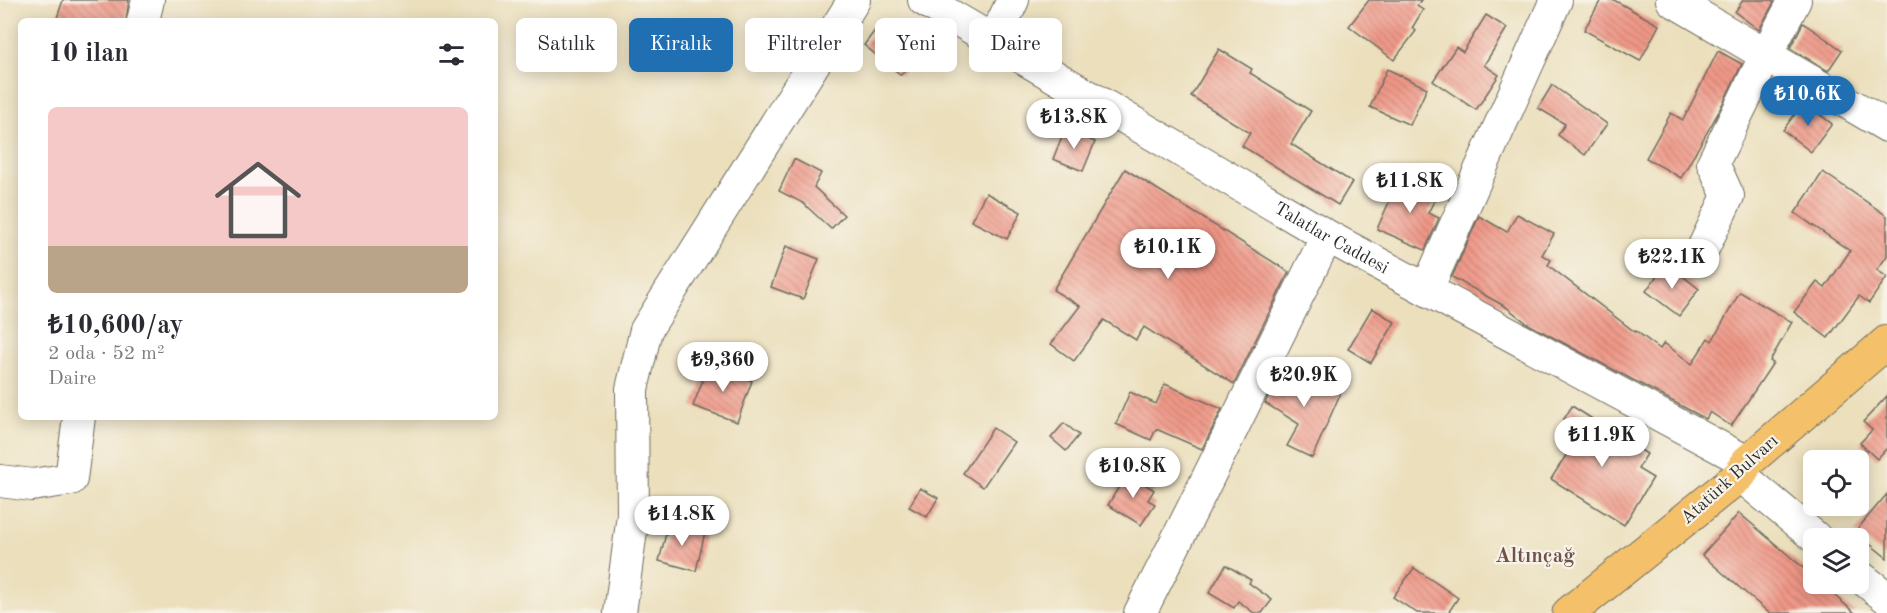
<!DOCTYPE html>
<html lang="tr">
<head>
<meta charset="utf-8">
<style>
  body { margin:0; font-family:"Old Standard TT",serif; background:#f7f7f7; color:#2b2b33; height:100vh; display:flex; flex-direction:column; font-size:22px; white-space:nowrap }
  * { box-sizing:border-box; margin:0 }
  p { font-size:20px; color:#7c7c81 }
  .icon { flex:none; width:33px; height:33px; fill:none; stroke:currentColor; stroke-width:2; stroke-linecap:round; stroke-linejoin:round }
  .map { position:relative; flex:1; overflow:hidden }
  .details { position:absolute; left:18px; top:18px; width:480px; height:402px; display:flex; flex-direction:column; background:#fff; border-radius:9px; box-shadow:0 3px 15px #0003 }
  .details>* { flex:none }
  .guide { position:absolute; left:516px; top:18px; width:570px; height:54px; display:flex; gap:12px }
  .buttons { position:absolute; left:1803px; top:450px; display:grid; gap:12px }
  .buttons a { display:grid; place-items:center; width:66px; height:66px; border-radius:9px; background:#fff; box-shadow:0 3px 15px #0003; font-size:30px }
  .price { position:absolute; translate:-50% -51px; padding:0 14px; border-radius:21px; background:#fff; color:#222; font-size:20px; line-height:39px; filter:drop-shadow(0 2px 3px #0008) }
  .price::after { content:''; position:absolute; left:50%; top:36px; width:18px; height:14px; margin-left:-9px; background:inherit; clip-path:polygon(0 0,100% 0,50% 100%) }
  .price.selected { background:#1f6fb2; color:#fff }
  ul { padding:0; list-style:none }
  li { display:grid; align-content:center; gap:12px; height:318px; padding:0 30px }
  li+li { border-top:2px solid #e1e1e2 }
  li span { display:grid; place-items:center; height:186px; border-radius:9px; color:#555 }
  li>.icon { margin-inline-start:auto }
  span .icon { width:108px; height:108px; fill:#fffc; stroke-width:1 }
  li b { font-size:26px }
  h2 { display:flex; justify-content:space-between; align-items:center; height:72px; padding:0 30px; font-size:26px }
  .tag { padding:0 21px; border-radius:9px; background:#fff; box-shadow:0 3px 15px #0003; font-size:21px; line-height:54px }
  .tag.selected { background:#1f6fb2; color:#fff }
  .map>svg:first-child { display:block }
  .building { fill:url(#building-back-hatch) }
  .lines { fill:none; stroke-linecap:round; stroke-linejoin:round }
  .minor-casing { stroke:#6e6a5e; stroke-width:34 }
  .major-casing { stroke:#6e6a5e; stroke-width:35 }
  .minor { stroke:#fff; stroke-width:32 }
  .major { stroke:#f4c16a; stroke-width:33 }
  .labels { text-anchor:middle; stroke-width:4.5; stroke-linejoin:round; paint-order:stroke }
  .street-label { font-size:18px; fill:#2b2b2b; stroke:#f7f3e8 }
  .quarter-label { font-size:21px; font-weight:bold; fill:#70514b; stroke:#f7f3e8 }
</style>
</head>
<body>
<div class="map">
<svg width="1887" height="613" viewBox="0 0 1887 613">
  <defs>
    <pattern id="building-back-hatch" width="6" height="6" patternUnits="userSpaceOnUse" patternTransform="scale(1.5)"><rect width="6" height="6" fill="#f09887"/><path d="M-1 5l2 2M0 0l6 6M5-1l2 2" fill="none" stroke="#c37c6f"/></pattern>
  </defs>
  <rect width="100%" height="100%" fill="#f7f3e8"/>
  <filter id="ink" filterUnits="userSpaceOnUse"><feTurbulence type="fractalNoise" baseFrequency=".0167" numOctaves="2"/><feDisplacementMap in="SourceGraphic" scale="12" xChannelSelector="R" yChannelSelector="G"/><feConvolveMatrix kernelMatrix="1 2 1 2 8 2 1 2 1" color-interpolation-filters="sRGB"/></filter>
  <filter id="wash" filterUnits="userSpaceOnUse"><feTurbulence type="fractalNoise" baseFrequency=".008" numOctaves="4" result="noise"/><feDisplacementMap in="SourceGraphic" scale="24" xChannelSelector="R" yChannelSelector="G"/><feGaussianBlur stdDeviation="1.35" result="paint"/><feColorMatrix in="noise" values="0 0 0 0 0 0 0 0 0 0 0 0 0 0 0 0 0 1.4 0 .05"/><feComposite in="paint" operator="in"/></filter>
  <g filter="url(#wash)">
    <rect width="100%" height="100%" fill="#ebdfbc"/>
    <g id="blocks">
      <g class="building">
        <path d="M63 0H129L126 21H56Z"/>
        <path d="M1369 0H1421L1417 6 1423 10 1412 28 1416 31 1394 60 1349 26Z"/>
        <path d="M1601 0H1614L1659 25 1640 61 1584 30Z"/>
        <path d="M1743 0H1771L1774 2 1759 30 1735 12Z"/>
        <path d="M1486 15 1507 28 1484 65 1499 75 1476 110 1433 81 1456 47 1463 52Z"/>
        <path d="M1803 23 1842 50 1828 71 1790 48Z"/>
        <path d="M879 25 917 55 901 75 864 45Z"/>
        <path d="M1219 49 1252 69 1250 73 1311 111 1291 144 1352 182 1338 205 1242 146 1250 133 1191 96Z"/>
        <path d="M1718 51 1742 64 1718 113 1681 178 1646 158 1671 113 1683 120Z"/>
        <path d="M1387 69 1427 88 1410 125 1370 107Z"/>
        <path d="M1552 85 1607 124 1585 155 1558 135 1565 124 1538 108Z"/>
        <path d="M1804 102 1832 124 1811 152 1783 130Z"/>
        <path d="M1065 129 1095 142 1083 171 1053 159Z"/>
        <path d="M794 159 821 173 814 187 844 215 831 229 803 203 779 191Z"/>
        <path d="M1125 169 1289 272 1234 384 1144 327 1136 340 1104 320 1074 361 1051 344 1080 306 1053 290Z"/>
        <path d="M1823 172 1887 216V256L1877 270 1887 277 1869 303 1859 296 1828 338 1794 312 1817 282 1825 288 1850 251 1795 213Z"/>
        <path d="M1401 175 1438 193 1428 213 1439 218 1425 250 1377 229Z"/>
        <path d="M986 193 1021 212 1007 239 971 221Z"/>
        <path d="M1517 214 1554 234 1542 255 1551 260 1548 265 1635 332 1636 331 1660 349 1664 343 1692 364 1708 338 1712 341 1740 292 1792 322 1770 361 1773 363 1731 426 1710 412 1706 419 1528 324 1506 307 1452 277 1479 216 1507 232Z"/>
        <path d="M786 246 819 259 803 299 771 287Z"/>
        <path d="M1666 263 1699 289 1679 316 1646 291Z"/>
        <path d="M1372 308 1395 322 1371 363 1348 349Z"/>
        <path d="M709 364 752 381 737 422 693 406Z"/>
        <path d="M1283 366 1341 392 1312 458 1287 446 1299 424 1265 403Z"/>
        <path d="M1165 384 1222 409 1202 449 1156 429 1151 440 1116 424 1130 392 1156 404Z"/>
        <path d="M1887 396V448L1877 459 1860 443 1872 430 1863 422Z"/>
        <path d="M1572 406 1647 454 1638 469 1653 478 1624 525 1551 479 1577 438 1559 427Z"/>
        <path d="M1064 423 1079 435 1066 451 1051 438Z"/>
        <path d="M993 428 1014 442 983 487 963 473Z"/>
        <path d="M1127 473 1154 490 1148 500 1155 504 1141 525 1108 505Z"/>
        <path d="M920 488 938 498 927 517 909 507Z"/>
        <path d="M1887 494V558L1855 532Z"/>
        <path d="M1739 513 1814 577V584H1821L1855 613H1769L1702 555Z"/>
        <path d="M669 522 705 532 696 571 659 561Z"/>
        <path d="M1226 565 1251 580 1249 583 1272 600 1262 613H1254L1238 601 1234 608 1209 593Z"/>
        <path d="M1414 568 1458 598 1448 613H1417L1393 597Z"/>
      </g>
    </g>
  </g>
  <g filter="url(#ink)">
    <use href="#blocks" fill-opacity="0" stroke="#6e6a5e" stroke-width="1.5"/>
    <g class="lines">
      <defs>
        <g id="minor">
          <path id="s1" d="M924 0 1327 236 1747 462"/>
          <path d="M1672 0 1887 126"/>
          <path d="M143 21 148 0"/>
          <path d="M994 40 1013 0"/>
          <path d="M1699 257 1728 196 1713 163 1766 55 1795 0"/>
          <path d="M1427 289 1556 0"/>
          <path d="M1740 475 1816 538"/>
          <path d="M0 481 32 485 71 479 79 417"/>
          <path d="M1858 575 1887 598"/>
          <path d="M620 613 633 515 632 389 646 330 854 0"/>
          <path d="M1140 613 1195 504 1327 236"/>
        </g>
        <path id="major" d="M1569 613 1740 475 1747 462 1887 342"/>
      </defs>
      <use href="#minor" class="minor-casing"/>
      <use href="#major" class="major-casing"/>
      <use href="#minor" class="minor"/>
      <use href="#major" class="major"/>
    </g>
  </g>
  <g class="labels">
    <g class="street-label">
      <text dy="6" stroke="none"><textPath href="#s1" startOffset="472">Talatlar Caddesi</textPath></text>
      <text transform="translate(1729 479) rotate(-42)" y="6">Atatürk Bulvarı</text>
    </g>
    <g class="quarter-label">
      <text x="1535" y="562">Altınçağ</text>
    </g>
  </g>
</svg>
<div class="buttons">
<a><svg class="icon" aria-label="locate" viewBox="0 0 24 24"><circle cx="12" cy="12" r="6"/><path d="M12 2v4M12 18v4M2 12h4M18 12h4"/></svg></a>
<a><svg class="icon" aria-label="layers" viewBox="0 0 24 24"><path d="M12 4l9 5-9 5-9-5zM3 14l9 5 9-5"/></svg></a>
</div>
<b class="price selected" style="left:1808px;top:127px">₺10.6K</b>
<b class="price" style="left:1074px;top:150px">₺13.8K</b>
<b class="price" style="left:1410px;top:214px">₺11.8K</b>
<b class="price" style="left:1168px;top:280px">₺10.1K</b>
<b class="price" style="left:1672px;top:290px">₺22.1K</b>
<b class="price" style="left:723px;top:393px">₺9,360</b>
<b class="price" style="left:1304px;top:408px">₺20.9K</b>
<b class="price" style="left:1602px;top:468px">₺11.9K</b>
<b class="price" style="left:1133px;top:499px">₺10.8K</b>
<b class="price" style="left:682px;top:547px">₺14.8K</b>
<div class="guide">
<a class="tag">Satılık</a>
<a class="tag selected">Kiralık</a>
<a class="tag">Filtreler</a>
<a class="tag">Yeni</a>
<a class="tag">Daire</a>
</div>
<section class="details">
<h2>10 ilan<svg class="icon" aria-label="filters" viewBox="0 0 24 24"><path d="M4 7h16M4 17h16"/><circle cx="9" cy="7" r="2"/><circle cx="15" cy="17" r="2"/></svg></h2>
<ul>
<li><span style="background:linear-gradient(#f6c9c9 75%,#b9a48a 0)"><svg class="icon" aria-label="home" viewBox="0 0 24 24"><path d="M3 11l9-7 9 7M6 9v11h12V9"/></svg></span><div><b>₺10,600/ay</b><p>2 oda · 52 m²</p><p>Daire</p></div></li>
</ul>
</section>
</div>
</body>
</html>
